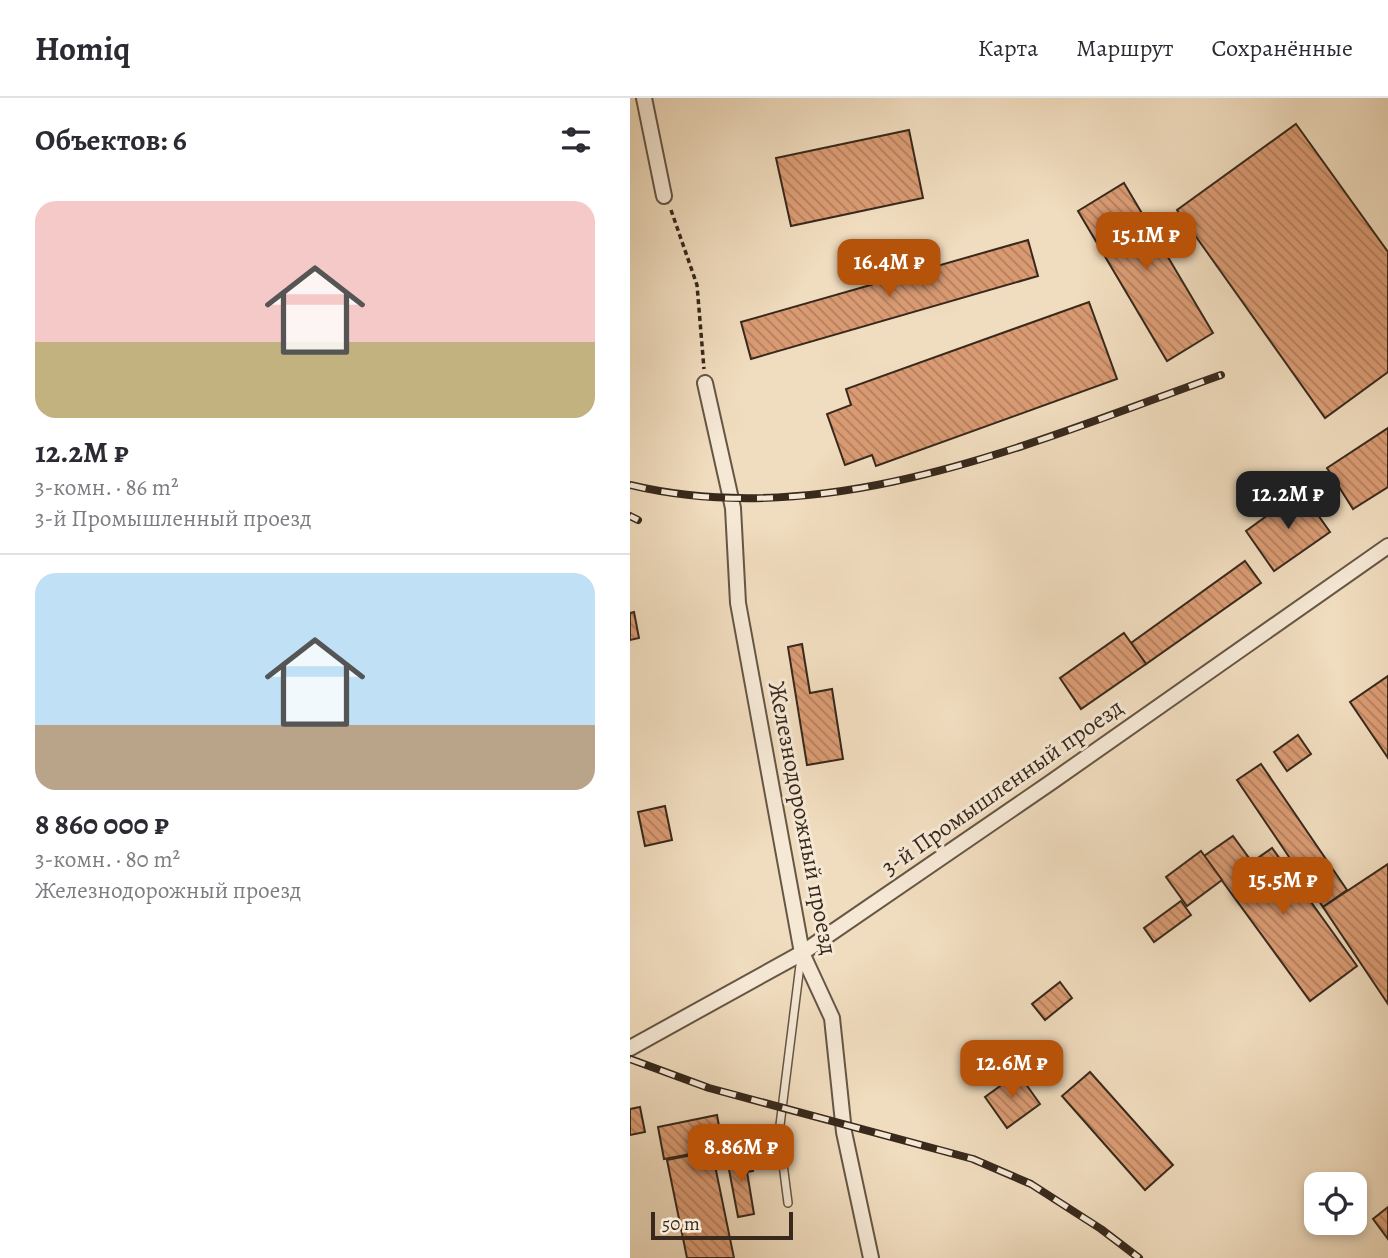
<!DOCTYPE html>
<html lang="ru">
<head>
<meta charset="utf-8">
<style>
  body { margin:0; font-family:Alegreya,serif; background:#f7f7f7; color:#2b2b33; height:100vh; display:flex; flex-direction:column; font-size:26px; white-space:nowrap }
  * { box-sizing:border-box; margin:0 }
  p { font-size:23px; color:#7c7c81 }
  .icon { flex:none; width:38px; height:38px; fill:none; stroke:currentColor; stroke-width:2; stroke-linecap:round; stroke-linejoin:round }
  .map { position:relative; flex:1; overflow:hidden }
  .sheet { display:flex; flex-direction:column; background:#fff; width:630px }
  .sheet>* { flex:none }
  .controls { position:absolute; left:674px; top:1074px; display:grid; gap:14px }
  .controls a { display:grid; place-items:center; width:63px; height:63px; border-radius:14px; background:#fff; box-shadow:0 4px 10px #0003; font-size:35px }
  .scale { position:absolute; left:21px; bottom:18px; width:142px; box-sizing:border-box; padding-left:7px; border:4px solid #38291c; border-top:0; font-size:19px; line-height:24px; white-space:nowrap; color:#38291c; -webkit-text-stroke:5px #f5e8d5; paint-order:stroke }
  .price { position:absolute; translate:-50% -60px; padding:0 16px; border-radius:14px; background:#b45309; color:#fff; font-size:23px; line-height:46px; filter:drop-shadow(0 2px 4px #0008) }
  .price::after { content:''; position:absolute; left:50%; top:42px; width:21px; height:16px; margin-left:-10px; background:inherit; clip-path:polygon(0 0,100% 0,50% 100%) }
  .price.active { background:#222; color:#fff }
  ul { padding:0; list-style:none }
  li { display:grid; align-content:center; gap:14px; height:371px; padding:0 35px }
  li+li { border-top:2px solid #e1e1e2 }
  li span { display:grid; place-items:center; height:217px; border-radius:21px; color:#555 }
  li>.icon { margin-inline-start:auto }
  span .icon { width:126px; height:126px; fill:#fffc; stroke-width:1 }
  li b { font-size:30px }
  h2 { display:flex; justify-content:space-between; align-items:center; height:84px; padding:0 35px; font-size:30px }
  header { display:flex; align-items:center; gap:42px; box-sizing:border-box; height:98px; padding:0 35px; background:#fff; border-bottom:2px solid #e1e1e2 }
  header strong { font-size:33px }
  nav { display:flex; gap:38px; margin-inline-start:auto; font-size:24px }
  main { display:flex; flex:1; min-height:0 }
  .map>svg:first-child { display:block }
  .building { fill:url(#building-back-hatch); stroke:#38291c; stroke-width:2 }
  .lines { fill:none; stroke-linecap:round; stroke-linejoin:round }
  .service-casing { stroke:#665644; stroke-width:10 }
  .minor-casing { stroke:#665644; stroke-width:18 }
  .path { stroke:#38291c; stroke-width:3.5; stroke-dasharray:5 3.5; stroke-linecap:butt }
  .service { stroke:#f5e8d5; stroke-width:7 }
  .minor { stroke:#f5e8d5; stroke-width:14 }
  .rail-casing { stroke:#38291c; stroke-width:8 }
  .rail { stroke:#f5e8d5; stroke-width:5; stroke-dasharray:16; stroke-linecap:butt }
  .labels { text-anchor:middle; stroke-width:6; stroke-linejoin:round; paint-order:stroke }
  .street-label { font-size:24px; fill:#38291c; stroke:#f5e8d5 }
</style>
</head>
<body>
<header>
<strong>Homiq</strong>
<nav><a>Карта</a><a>Маршрут</a><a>Сохранённые</a></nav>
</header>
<main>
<section class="sheet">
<h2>Объектов: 6<svg class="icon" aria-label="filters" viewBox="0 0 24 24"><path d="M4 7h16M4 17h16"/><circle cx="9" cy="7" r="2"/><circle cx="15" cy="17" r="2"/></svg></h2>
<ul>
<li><span style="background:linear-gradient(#f6c9c9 65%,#c2b280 0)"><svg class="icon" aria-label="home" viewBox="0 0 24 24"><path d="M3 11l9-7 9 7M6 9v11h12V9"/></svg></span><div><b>12.2M ₽</b><p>3-комн. · 86 m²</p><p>3-й Промышленный проезд</p></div></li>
<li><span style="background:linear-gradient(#bfe0f5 70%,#b9a48a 0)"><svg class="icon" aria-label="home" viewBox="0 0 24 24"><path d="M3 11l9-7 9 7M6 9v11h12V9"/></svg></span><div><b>8 860 000 ₽</b><p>3-комн. · 80 m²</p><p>Железнодорожный проезд</p></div></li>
</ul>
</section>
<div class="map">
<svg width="758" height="1160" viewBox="0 0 758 1160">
  <defs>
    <pattern id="building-back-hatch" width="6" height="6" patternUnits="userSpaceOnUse" patternTransform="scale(1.75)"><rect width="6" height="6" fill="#da9b73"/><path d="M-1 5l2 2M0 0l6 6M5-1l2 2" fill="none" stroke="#b27e5e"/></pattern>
  </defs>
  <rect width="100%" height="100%" fill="#f0dcbe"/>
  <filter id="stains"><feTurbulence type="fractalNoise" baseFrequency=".00286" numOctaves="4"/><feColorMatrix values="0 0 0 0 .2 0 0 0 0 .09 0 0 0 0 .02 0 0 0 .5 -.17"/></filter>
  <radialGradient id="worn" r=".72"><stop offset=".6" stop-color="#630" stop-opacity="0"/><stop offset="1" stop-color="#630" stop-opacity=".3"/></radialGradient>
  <g class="building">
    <path d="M666 26 758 154V274L695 320 547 112Z"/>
    <path d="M279 32 293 100 161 128 146 60Z"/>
    <path d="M494 85 583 235 537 263 448 113Z"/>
    <path d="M398 142 408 178 121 261 111 224Z"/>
    <path d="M459 204 487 281 246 368 242 357 215 367 197 316 221 307 216 291Z"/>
    <path d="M758 330V389L723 411 697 370Z"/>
    <path d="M671 393 700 434 644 473 616 433Z"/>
    <path d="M615 463 631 485 516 566 501 545Z"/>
    <path d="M4 514 9 540 0 542V515Z"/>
    <path d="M494 535 516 566 451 611 430 580Z"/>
    <path d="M172 546 180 595 202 591 213 661 177 667 158 549Z"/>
    <path d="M758 578V660L720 604Z"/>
    <path d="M668 637 681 656 657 673 644 654Z"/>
    <path d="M631 666 717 792 693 809 607 682Z"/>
    <path d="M35 708 42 742 15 748 8 714Z"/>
    <path d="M603 738 622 764 642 750 727 868 680 903 574 758Z"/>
    <path d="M571 753 592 782 557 808 536 779Z"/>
    <path d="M758 766V906L693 809Z"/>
    <path d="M551 803 561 817 524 844 514 830Z"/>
    <path d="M430 884 442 900 415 922 402 906Z"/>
    <path d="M460 974 543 1067 515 1092 432 998Z"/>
    <path d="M388 975 410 1006 377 1030 355 999Z"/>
    <path d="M10 1009 15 1034 0 1037V1011Z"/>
    <path d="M87 1017 93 1050 34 1061 28 1029Z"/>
    <path d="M82 1053 104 1160H57L37 1062Z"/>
    <path d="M119 1057 123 1073 117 1074 124 1116 108 1119 97 1061Z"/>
    <path d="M758 1109V1141L743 1121Z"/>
  </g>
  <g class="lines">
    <defs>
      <path id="service" d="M158 1105 149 1035 171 859"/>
      <g id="minor">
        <path d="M14 0 34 98"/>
        <path d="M75 285 103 410 108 505 172 855 202 920 214 1034 241 1160"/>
        <path d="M0 950 172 855 420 685 758 448"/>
      </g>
    </defs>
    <use href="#service" class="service-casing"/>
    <use href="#minor" class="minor-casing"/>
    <path class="path" d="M41 112 67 187 74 271"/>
    <use href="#service" class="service"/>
    <use href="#minor" class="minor"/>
    <defs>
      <g id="rail">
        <path d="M0 387C201 435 405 343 591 277"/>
        <path d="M0 418 8 422"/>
        <path d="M0 961 79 990 343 1061 401 1086 471 1131 509 1160"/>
      </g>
    </defs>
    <use href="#rail" class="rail-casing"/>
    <use href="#rail" class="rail"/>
  </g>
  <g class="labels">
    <g class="street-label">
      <text transform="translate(372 689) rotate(-35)" y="8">3-й Промышленный проезд</text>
      <text transform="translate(173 720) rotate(79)" y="8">Железнодорожный проезд</text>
    </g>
  </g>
  <rect width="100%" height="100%" filter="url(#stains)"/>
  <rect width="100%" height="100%" fill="url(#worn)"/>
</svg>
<div class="controls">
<a><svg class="icon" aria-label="locate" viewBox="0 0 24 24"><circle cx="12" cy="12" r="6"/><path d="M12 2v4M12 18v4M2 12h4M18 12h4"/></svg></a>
</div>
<div class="scale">50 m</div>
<b class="price" style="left:516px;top:174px">15.1M ₽</b>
<b class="price" style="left:259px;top:201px">16.4M ₽</b>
<b class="price active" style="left:658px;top:433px">12.2M ₽</b>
<b class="price" style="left:653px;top:819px">15.5M ₽</b>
<b class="price" style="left:382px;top:1002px">12.6M ₽</b>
<b class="price" style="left:111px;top:1086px">8.86M ₽</b>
</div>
</main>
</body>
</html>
